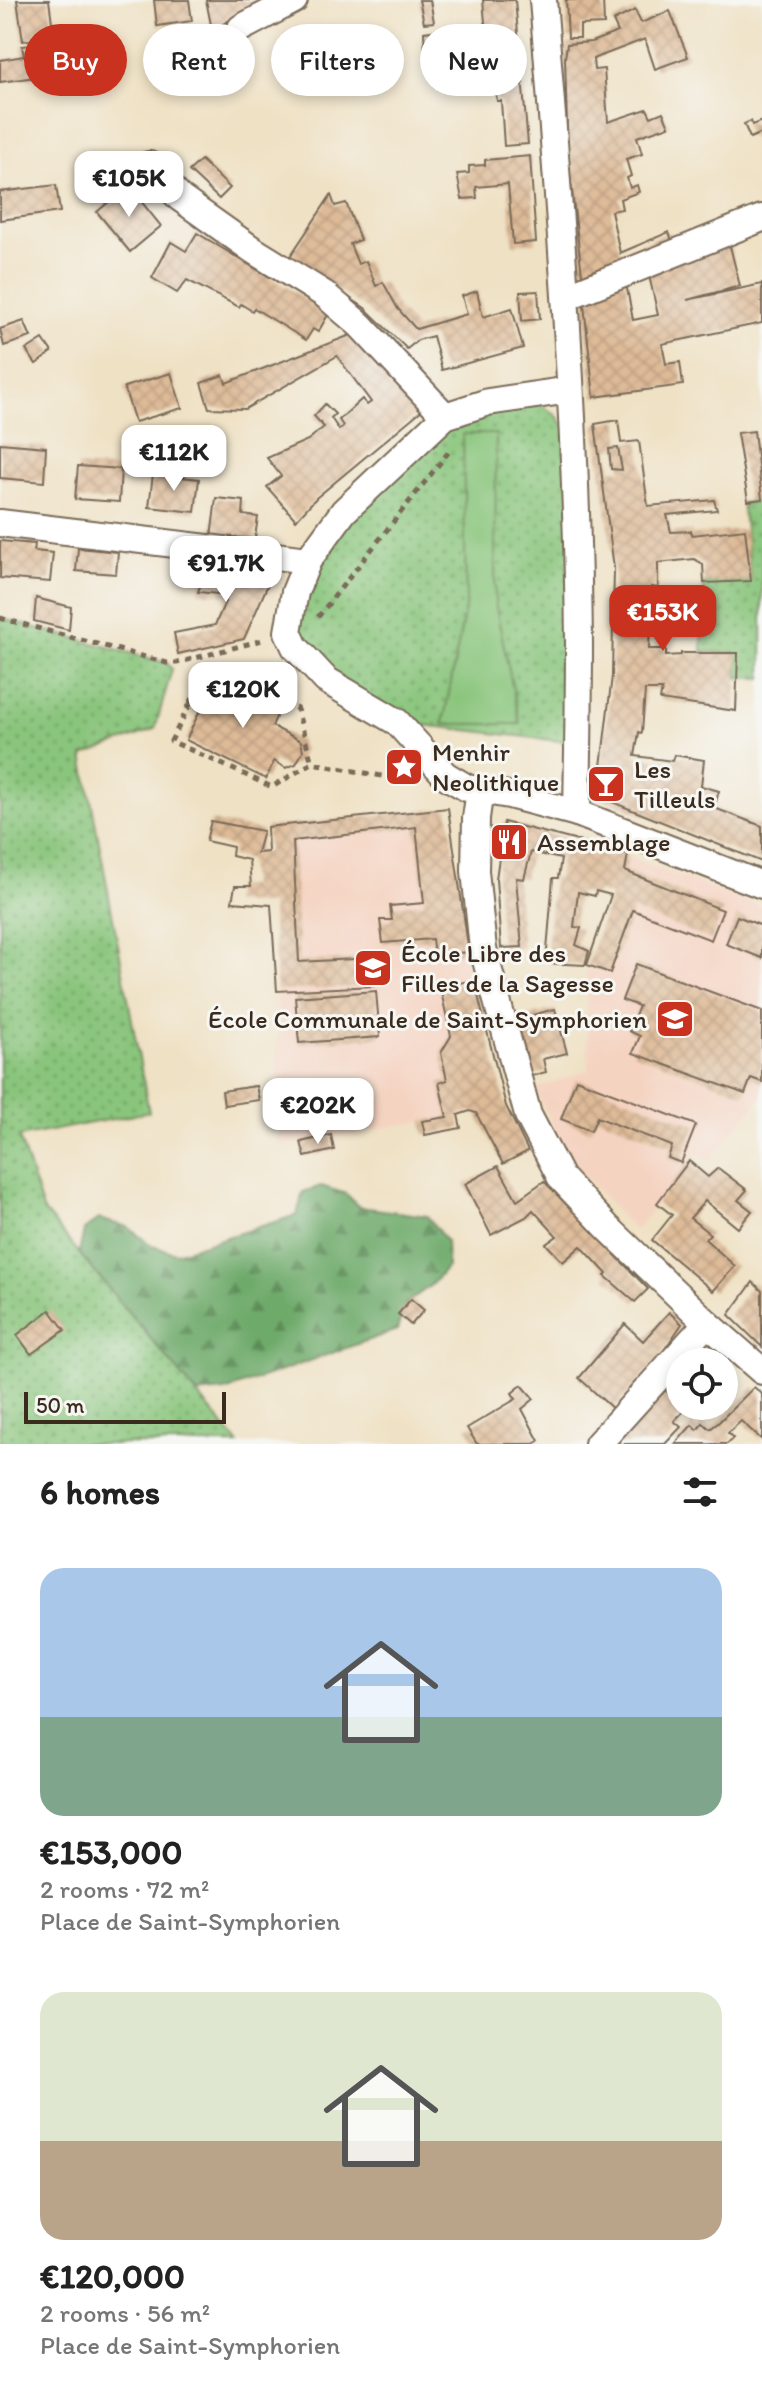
<!DOCTYPE html>
<html lang="en">
<head>
<meta charset="utf-8">
<style>
  body { margin:0; font-family:Itim,sans-serif; background:#f6f6f6; color:#222; height:100vh; display:flex; flex-direction:column; font-size:30px; white-space:nowrap }
  * { box-sizing:border-box; margin:0 }
  p { font-size:26px; color:#767676 }
  .icon { flex:none; width:44px; height:44px; fill:none; stroke:currentColor; stroke-width:2; stroke-linecap:round; stroke-linejoin:round }
  .map { position:relative; height:1444px; overflow:hidden }
  .drawer { display:flex; flex-direction:column; background:#fff; flex:1 }
  .drawer>* { flex:none }
  .top-card { position:absolute; left:24px; top:24px; width:714px; height:72px; display:flex; gap:16px }
  .tools { position:absolute; left:666px; top:1348px; display:grid; gap:16px }
  .tools a { display:grid; place-items:center; width:72px; height:72px; border-radius:50%; background:#fff; box-shadow:0 4px 12px #0003; font-size:40px }
  .scale { position:absolute; left:24px; bottom:20px; width:202px; box-sizing:border-box; padding-left:8px; border:4px solid #3b2a1e; border-top:0; font-size:22px; line-height:28px; white-space:nowrap; color:#3b2a1e; -webkit-text-stroke:6px #f6f6f2; paint-order:stroke }
  .price { position:absolute; translate:-50% -68px; padding:0 18px; border-radius:16px; background:#fff; color:#222; font-size:26px; line-height:52px; filter:drop-shadow(0 2px 4px #0008) }
  .price::after { content:''; position:absolute; left:50%; top:48px; width:24px; height:18px; margin-left:-12px; background:inherit; clip-path:polygon(0 0,100% 0,50% 100%) }
  .price.current { background:#c8321e; color:#fff }
  ul { padding:0; list-style:none }
  li { display:grid; align-content:center; gap:16px; height:424px; padding:0 40px }
  li span { display:grid; place-items:center; height:248px; border-radius:24px; color:#555 }
  li>.icon { margin-inline-start:auto }
  span .icon { width:144px; height:144px; fill:#fffc; stroke-width:1 }
  li b { font-size:34px }
  h2 { display:flex; justify-content:space-between; align-items:center; height:96px; padding:0 40px; font-size:34px }
  .pill { padding:0 28px; border-radius:36px; background:#fff; box-shadow:0 4px 12px #0003; font-size:28px; line-height:72px }
  .pill.current { background:#c8321e; color:#fff }
  .map>svg:first-child { display:block }
  .built { fill:#f5d3c1 }
  .green { fill:url(#green-dots); stroke:#62784c; stroke-width:2 }
  .forest { fill:url(#forest-firs); stroke:#546a44; stroke-width:2 }
  .pitch { fill:#89c57b; stroke:#62784c; stroke-width:2 }
  .building { fill:url(#building-cross-hatch); fill-rule:evenodd }
  .lines { fill:none; stroke-linecap:round; stroke-linejoin:round }
  .street-casing { stroke:#7a6a58; stroke-width:30 }
  .path { stroke:#7a6a58; stroke-width:5; stroke-dasharray:6 6; stroke-linecap:butt }
  .street { stroke:#fff; stroke-width:26 }
  .labels { text-anchor:middle; stroke-width:6; stroke-linejoin:round; paint-order:stroke }
  .poi-label { font-size:26px; fill:#3b2a1e; stroke:#f6f6f2; text-anchor:start }
</style>
</head>
<body>
<div class="map">
<svg width="762" height="1444" viewBox="0 0 762 1444">
  <defs>
    <pattern id="green-dots" width="8" height="8" patternUnits="userSpaceOnUse" patternTransform="scale(2)"><rect width="8" height="8" fill="#89c57b"/><path d="M2 2h.1M6 6h.1" fill="none" stroke="#71a064" stroke-width="1.8" stroke-linecap="round"/></pattern>
    <pattern id="forest-firs" width="22" height="20" patternUnits="userSpaceOnUse" patternTransform="scale(2)"><rect width="22" height="20" fill="#6eaa6b"/><path d="M5 1l3.5 6h-7zM16 11l3.5 6h-7z" fill="#5c8b57"/></pattern>
    <pattern id="building-cross-hatch" width="8" height="8" patternUnits="userSpaceOnUse" patternTransform="scale(2)"><rect width="8" height="8" fill="#debb98"/><path d="M0 0l8 8M0 8l8-8" fill="none" stroke="#bfa183"/></pattern>
  </defs>
  <rect width="100%" height="100%" fill="#f6f6f2"/>
  <filter id="ink" filterUnits="userSpaceOnUse"><feTurbulence type="fractalNoise" baseFrequency=".0125" numOctaves="2"/><feDisplacementMap in="SourceGraphic" scale="16" xChannelSelector="R" yChannelSelector="G"/><feConvolveMatrix kernelMatrix="1 2 1 2 8 2 1 2 1" color-interpolation-filters="sRGB"/></filter>
  <filter id="wash" filterUnits="userSpaceOnUse"><feTurbulence type="fractalNoise" baseFrequency=".006" numOctaves="4" result="noise"/><feDisplacementMap in="SourceGraphic" scale="32" xChannelSelector="R" yChannelSelector="G"/><feGaussianBlur stdDeviation="1.8" result="paint"/><feColorMatrix in="noise" values="0 0 0 0 0 0 0 0 0 0 0 0 0 0 0 0 0 1.4 0 .05"/><feComposite in="paint" operator="in"/></filter>
  <g filter="url(#wash)">
    <rect width="100%" height="100%" fill="#efe1c4"/>
    <g class="built">
      <path d="M448 808 474 980 480 1111 278 1146 277 991 267 827Z"/>
      <path d="M629 857 762 907V1096L710 1161 699 1153 635 1230 578 1169 553 1127 535 1089 588 1070 586 969Z"/>
    </g>
    <g class="green">
      <path d="M539 403 557 416 572 437 578 743 397 722 326 680 289 613 308 560 445 416Z"/>
      <path d="M762 502V678H738L737 653 702 652 704 583 751 580 742 503Z"/>
      <path d="M0 618 167 663 172 669 155 729 83 756 149 1112 19 1137 43 1210 239 1444H0Z"/>
    </g>
    <path class="forest" d="M321 1186 346 1194 360 1207 427 1216 446 1241 447 1267 431 1285 405 1304 397 1330 225 1391 197 1394 79 1253 84 1230 99 1219 128 1227 152 1246 176 1253 297 1215 303 1192Z"/>
    <path class="pitch" d="M463 434H496L495 603 520 724H443L466 603Z"/>
    <g id="blocks">
      <g class="building">
        <path d="M17 0H49L54 37 23 41Z"/>
        <path d="M154 0H189L192 21 157 26Z"/>
        <path d="M206 0H267L212 30Z"/>
        <path d="M419 0H430L434 22 424 23Z"/>
        <path d="M483 0H515L528 144 504 146 501 101H497L494 78 487 79 486 69 441 73 439 55 425 53 424 32 466 27 469 52 458 53 459 56 479 54 477 34 486 33Z"/>
        <path d="M566 0H603L604 24 580 25V38H568Z"/>
        <path d="M635 10 641 23 670 11 688 57 655 69 645 39 593 59 594 70 604 69 608 122 647 109 651 117 663 112 669 126 637 137 642 154 626 159 631 176 627 178 630 188 637 185 639 192 620 199 622 209 611 211 620 253 669 232 674 247 583 283 568 157 565 58 567 44 591 42 618 32 613 21Z"/>
        <path d="M39 44 43 76 0 82V60L24 56 22 46Z"/>
        <path d="M751 121 752 125 762 121V133L750 138 744 124Z"/>
        <path d="M530 156 536 242 513 244 508 184 476 187 477 198 462 199 457 174 469 173V166L485 165V160Z"/>
        <path d="M201 160 230 188 219 199 189 171Z"/>
        <path d="M56 185 60 212 0 220V192Z"/>
        <path d="M128 185 161 226 130 252 97 212Z"/>
        <path d="M331 195 335 206 346 203 360 240 350 244 358 264 366 261 376 286 383 282 398 309 416 329 467 314 462 296 477 291 483 317 512 308 523 348 442 370 433 336 418 340 407 349 365 308 289 258Z"/>
        <path d="M197 233 329 313 318 332 313 329 306 340 254 308 252 311 241 304 239 307 187 280 177 293 152 278 171 242 186 251Z"/>
        <path d="M728 238 740 286 687 300 762 284V323L662 344 666 364 680 362 683 385 594 397 583 295 625 278 633 320 658 315 648 271Z"/>
        <path d="M538 291 540 319 522 321 520 292Z"/>
        <path d="M24 321 31 337 4 346 0 329Z"/>
        <path d="M356 333 422 410 316 498 296 520 267 487 281 476 267 458 308 440 324 427 314 416 325 404 335 414 331 418 339 430 343 426 339 420 362 399 367 405 371 402 337 356 245 409 209 408 201 383 223 375 226 383Z"/>
        <path d="M43 339 52 352 36 364 26 350Z"/>
        <path d="M171 373 182 408 135 422 124 387Z"/>
        <path d="M618 420 621 443 639 441 648 506 714 500 717 510 667 515 671 532 691 531 692 535 745 529 751 581 704 583 703 564 694 559 658 563V588L651 587 649 649H666V656L681 655V653H738L736 711 660 700 662 690H645L642 733 639 732 635 756 672 761 674 755 704 760 701 786 719 791 714 808 762 826V862L602 798 598 791 612 676 614 568 595 424ZM618 448 622 470 611 469 609 449Z"/>
        <path d="M754 431 762 499 748 501 737 433Z"/>
        <path d="M0 443 46 447 44 482 0 478Z"/>
        <path d="M78 466 121 469 119 502 75 499Z"/>
        <path d="M153 474 199 479 195 512 149 507Z"/>
        <path d="M216 498 244 501 243 515 258 517 254 544 211 538Z"/>
        <path d="M0 541 35 544 34 551 53 553 50 582 0 578Z"/>
        <path d="M78 548 118 552 116 574 76 571Z"/>
        <path d="M195 562 268 569 272 575 244 639 178 654 174 633 215 625 228 595 198 592 203 578 190 577Z"/>
        <path d="M36 598 71 607 69 630 34 621Z"/>
        <path d="M216 676 281 706 272 726 301 741 303 751 296 764 286 768 274 761 266 779 186 740Z"/>
        <path d="M448 808 469 952 434 955 432 939 383 943 380 920H392L390 906 424 903 416 827 293 841 299 962 373 958 374 986 277 991 271 905 232 902 235 886H251L249 860 232 856 233 847 206 841 211 821 263 831 257 853 268 852 267 827Z"/>
        <path d="M504 822 628 854 625 871 723 910 711 940 633 910 610 973 587 965 611 895 596 891 595 896 578 892 574 927 581 928 576 945 589 951 585 965 546 963 553 878H558L561 859 531 852 524 879 516 878 522 947 501 948 496 879Z"/>
        <path d="M737 916 762 926V958L726 944Z"/>
        <path d="M636 964 762 1011V1082L751 1078 745 1094 633 1053 640 1036 629 1031 639 1006 622 1000Z"/>
        <path d="M474 980 506 1106 528 1151 503 1164 476 1113 470 1111 458 1115 461 1128 425 1135 422 1121 447 1117 439 1083 447 1080 441 1053 451 1036 440 987Z"/>
        <path d="M376 991 380 1037 299 1043 295 997Z"/>
        <path d="M555 1009 567 1053 543 1059 546 1072 531 1076 517 1019Z"/>
        <path d="M576 1079 696 1125 681 1163 668 1158 672 1146 597 1117 591 1131 561 1119Z"/>
        <path d="M256 1086 259 1100 224 1105 222 1091Z"/>
        <path d="M331 1135 334 1150 305 1157 301 1142Z"/>
        <path d="M689 1161 708 1177 718 1168 747 1190 738 1200 752 1211 738 1228 705 1201 690 1218 710 1234 705 1239 735 1266 713 1291 652 1240 672 1215 657 1203Z"/>
        <path d="M498 1166 517 1200 544 1181 648 1289 635 1302 605 1276 607 1274 581 1246 563 1262 546 1244 557 1236 533 1210 526 1217 491 1235 465 1184Z"/>
        <path d="M753 1282 762 1291V1347L729 1315Z"/>
        <path d="M411 1299 424 1310 411 1325 398 1314Z"/>
        <path d="M50 1310 65 1330 31 1354 17 1335Z"/>
        <path d="M669 1312 682 1324 660 1356 614 1410 579 1378 625 1324 643 1341Z"/>
        <path d="M522 1385 534 1399 522 1409 539 1441 534 1444H477L467 1428 516 1399 512 1393Z"/>
        <path d="M754 1387 762 1394V1440L741 1421 728 1433 733 1438 727 1444H675L692 1425 697 1430 703 1423 710 1429 718 1423Z"/>
        <path d="M666 1390 680 1406 686 1409 674 1421 681 1427 665 1444H611Z"/>
      </g>
    </g>
  </g>
  <g filter="url(#ink)">
    <use href="#blocks" fill-opacity="0" stroke="#7a6a58" stroke-width="2"/>
    <g class="lines">
      <defs>
        <g id="street">
          <path d="M543 0C560 214 577 428 579 643 579 699 578 756 577 813"/>
          <path d="M241 28 294 0"/>
          <path d="M149 165 180 198 253 250 324 294 360 325 445 416"/>
          <path d="M566 297 762 218"/>
          <path d="M570 390 488 402 445 416 344 511 308 560 295 592 288 632 295 647 326 680 397 722 445 775 467 788 509 795 577 813 762 885"/>
          <path d="M0 523 308 560"/>
          <path d="M480 790 476 818 475 871 483 949 528 1115 561 1178 608 1228 707 1323 762 1371"/>
          <path d="M598 1444 707 1323"/>
        </g>
      </defs>
      <use href="#street" class="street-casing"/>
      <g class="path">
        <path d="M318 617 451 449"/>
        <path d="M0 618 167 663H177L266 639"/>
        <path d="M219 671 297 709 312 763"/>
        <path d="M190 704 171 741 272 787 312 763 387 777"/>
        <path d="M201 708 190 704 206 670 280 668"/>
      </g>
      <use href="#street" class="street"/>
    </g>
  </g>
  <defs>
    <symbol id="sight-square" viewBox="-11 -11 22 22"><rect x="-9" y="-9" width="18" height="18" rx="4" fill="#c8321e" stroke="#f6f6f2"/><path d="M0-6L1.8-2.2L6-1.7L2.9 1.2L3.7 5.4L0 3.3L-3.7 5.4L-2.9 1.2L-6-1.7L-1.8-2.2Z" fill="#fff"/></symbol>
    <symbol id="bar-square" viewBox="-11 -11 22 22"><rect x="-9" y="-9" width="18" height="18" rx="4" fill="#c8321e" stroke="#f6f6f2"/><path d="M-6-5H6L.8 .8V4.5H3.5V6h-7V4.5H-.8V.8Z" fill="#fff"/></symbol>
    <symbol id="restaurant-square" viewBox="-11 -11 22 22"><rect x="-9" y="-9" width="18" height="18" rx="4" fill="#c8321e" stroke="#f6f6f2"/><path d="M-5-6h1v4h1v-4h1v4h1v-4h1v5L-1.5 .5V6h-2V.5L-5-1ZM5-6V6H3V1.5H1.5Q1.5-4 5-6Z" fill="#fff"/></symbol>
    <symbol id="school-square" viewBox="-11 -11 22 22"><rect x="-9" y="-9" width="18" height="18" rx="4" fill="#c8321e" stroke="#f6f6f2"/><path d="M0-5L7-2L0 1L-7-2ZM-4 1L0 2.5L4 1V4Q0 6-4 4Z" fill="#fff"/></symbol>
  </defs>
  <g fill-rule="evenodd">
    <use href="#sight-square" x="382" y="745" width="44" height="44"/>
    <use href="#bar-square" x="584" y="762" width="44" height="44"/>
    <use href="#restaurant-square" x="487" y="820" width="44" height="44"/>
    <use href="#school-square" x="351" y="946" width="44" height="44"/>
    <use href="#school-square" x="653" y="997" width="44" height="44"/>
  </g>
  <g class="labels">
    <g class="poi-label">
      <text x="432" y="761">Menhir<tspan x="432" dy="30">Neolithique</tspan></text>
      <text x="634" y="778">Les<tspan x="634" dy="30">Tilleuls</tspan></text>
      <text x="537" y="851">Assemblage</text>
      <text x="401" y="962">École Libre des<tspan x="401" dy="30">Filles de la Sagesse</tspan></text>
      <text x="647" y="1028" text-anchor="end">École Communale de Saint-Symphorien</text>
    </g>
  </g>
</svg>
<div class="tools">
<a><svg class="icon" aria-label="locate" viewBox="0 0 24 24"><circle cx="12" cy="12" r="6"/><path d="M12 2v4M12 18v4M2 12h4M18 12h4"/></svg></a>
</div>
<div class="scale">50 m</div>
<b class="price" style="left:129px;top:219px">€105K</b>
<b class="price" style="left:174px;top:493px">€112K</b>
<b class="price" style="left:226px;top:604px">€91.7K</b>
<b class="price current" style="left:663px;top:653px">€153K</b>
<b class="price" style="left:243px;top:730px">€120K</b>
<b class="price" style="left:318px;top:1146px">€202K</b>
<div class="top-card">
<a class="pill current">Buy</a>
<a class="pill">Rent</a>
<a class="pill">Filters</a>
<a class="pill">New</a>
</div>
</div>
<section class="drawer">
<h2>6 homes<svg class="icon" aria-label="filters" viewBox="0 0 24 24"><path d="M4 7h16M4 17h16"/><circle cx="9" cy="7" r="2"/><circle cx="15" cy="17" r="2"/></svg></h2>
<ul>
<li><span style="background:linear-gradient(#a9c7e8 60%,#7fa58c 0)"><svg class="icon" aria-label="home" viewBox="0 0 24 24"><path d="M3 11l9-7 9 7M6 9v11h12V9"/></svg></span><div><b>€153,000</b><p>2 rooms · 72 m²</p><p>Place de Saint-Symphorien</p></div></li>
<li><span style="background:linear-gradient(#dfe7d0 60%,#b9a48a 0)"><svg class="icon" aria-label="home" viewBox="0 0 24 24"><path d="M3 11l9-7 9 7M6 9v11h12V9"/></svg></span><div><b>€120,000</b><p>2 rooms · 56 m²</p><p>Place de Saint-Symphorien</p></div></li>
</ul>
</section>
</body>
</html>
